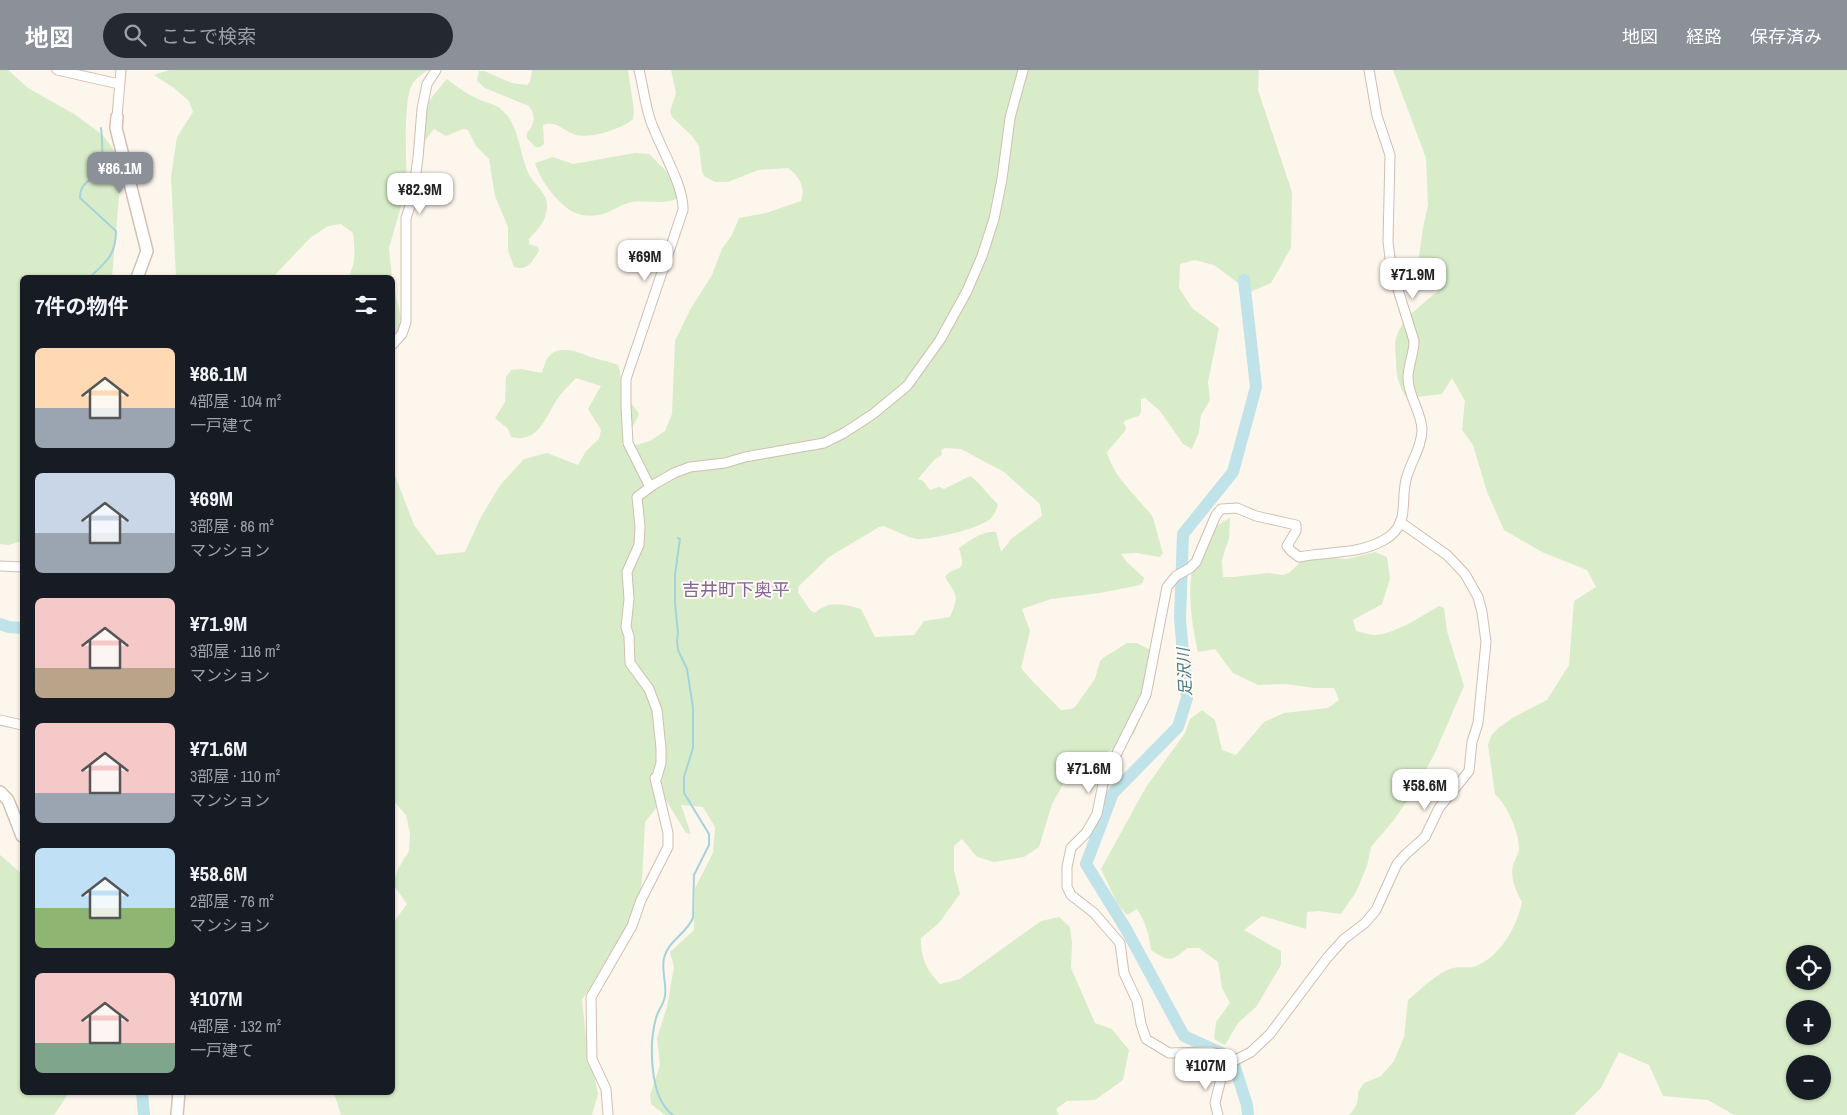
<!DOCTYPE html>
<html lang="ja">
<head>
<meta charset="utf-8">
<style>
  body { margin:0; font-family:"Archivo Narrow","Noto Sans JP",sans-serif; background:#242831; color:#f1f3f6; height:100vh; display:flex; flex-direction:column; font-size:19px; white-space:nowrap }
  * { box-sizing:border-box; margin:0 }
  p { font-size:16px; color:#9ea1a6 }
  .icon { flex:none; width:28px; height:28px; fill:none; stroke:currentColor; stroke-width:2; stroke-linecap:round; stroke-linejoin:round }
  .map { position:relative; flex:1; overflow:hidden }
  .side { position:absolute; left:20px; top:205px; width:375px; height:820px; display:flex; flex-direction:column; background:#171b24; border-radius:8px; box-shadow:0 1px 4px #0004 }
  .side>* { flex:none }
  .fabs { position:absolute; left:1786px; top:875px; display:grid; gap:10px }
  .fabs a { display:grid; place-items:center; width:45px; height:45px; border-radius:50%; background:#171b24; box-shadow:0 1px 4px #0004; font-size:25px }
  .price { position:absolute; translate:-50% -42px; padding:0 11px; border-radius:10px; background:#fff; color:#222; font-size:16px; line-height:32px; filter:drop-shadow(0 1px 2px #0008) }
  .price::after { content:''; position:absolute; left:50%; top:30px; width:15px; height:11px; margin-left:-8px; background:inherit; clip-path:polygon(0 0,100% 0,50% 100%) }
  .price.on { background:#8c9099; color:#fff }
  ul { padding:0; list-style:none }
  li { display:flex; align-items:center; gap:15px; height:125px; padding:0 15px }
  li span { display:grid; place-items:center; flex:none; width:140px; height:100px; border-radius:8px; color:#555 }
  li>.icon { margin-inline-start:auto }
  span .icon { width:60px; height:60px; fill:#fffc; stroke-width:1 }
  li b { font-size:21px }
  h2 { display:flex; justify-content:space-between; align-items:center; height:60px; padding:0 15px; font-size:21px }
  header { display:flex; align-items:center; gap:30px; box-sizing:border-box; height:70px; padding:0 25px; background:#8c9099; color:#fff }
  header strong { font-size:24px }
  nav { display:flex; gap:28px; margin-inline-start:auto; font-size:18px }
  .search { width:350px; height:45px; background:#242831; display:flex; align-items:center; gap:12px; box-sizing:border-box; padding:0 18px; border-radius:28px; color:#9ea1a6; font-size:19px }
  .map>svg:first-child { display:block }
  .green { fill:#d8ecc9; fill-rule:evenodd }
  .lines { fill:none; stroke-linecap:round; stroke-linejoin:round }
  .stream { stroke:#a5d3da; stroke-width:2 }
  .river { stroke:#bfe3e8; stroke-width:12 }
  .street-casing { stroke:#d1beb0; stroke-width:11 }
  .secondary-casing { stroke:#d6c0b0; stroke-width:14 }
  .street { stroke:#fff; stroke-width:9 }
  .secondary { stroke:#fff; stroke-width:11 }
  .labels { text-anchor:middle; stroke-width:4; stroke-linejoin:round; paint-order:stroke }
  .water-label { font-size:16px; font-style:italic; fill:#437c86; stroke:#fffaf3 }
  .quarter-label { font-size:18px; fill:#846695; stroke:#fffaf3 }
</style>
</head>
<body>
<header>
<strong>地図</strong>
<div class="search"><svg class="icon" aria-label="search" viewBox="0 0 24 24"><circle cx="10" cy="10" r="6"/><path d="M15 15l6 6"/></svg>ここで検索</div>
<nav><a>地図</a><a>経路</a><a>保存済み</a></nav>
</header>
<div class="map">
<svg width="1847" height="1045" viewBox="0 0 1847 1045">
  <rect width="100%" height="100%" fill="#fdf6ec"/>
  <g class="green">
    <path d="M0 0H8L28 18 74 44 103 65 122 92 112 207 22 208V471L9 475 0 474Z"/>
    <path d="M169 0H428C423 4 416 8 413 13 402 27 407 102 407 123L402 133 389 178 392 207H348C356 195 355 177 353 163L341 154 328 156 310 168 273 207H176L171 107 177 67 193 42 189 31 174 18 154 5Z"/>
    <path d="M532 0H628L634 40 633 49C622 59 590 69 576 65 564 61 556 50 543 55L544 74 540 77H535L527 68V63C535 54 536 46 529 36L485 18 477 11 479 1H484L512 13 527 15 530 12Z"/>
    <path d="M671 0H1259L1258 20 1292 122 1291 178 1271 213 1250 222 1214 195 1195 190 1180 194 1179 218 1192 238 1219 258 1208 312 1210 330 1201 345 1199 362 1192 379 1183 374 1160 341 1145 328 1141 329V342L1139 346 1126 350 1123 353 1126 357 1125 361 1107 382C1113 407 1137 426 1152 446 1154 449 1161 478 1163 483L1160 487 1136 483 1121 484 1127 492 1144 508 1143 512 1140 515 1100 523 1051 529 1022 539 1030 561 1021 598 1034 613 1061 640 1071 639 1075 637 1095 609 1100 591 1103 588 1127 573H1137L1152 581 1156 598 1148 627 1134 664 1111 680 1087 692 1069 704 1052 734 1039 777 1024 787 994 792 977 787 962 769 954 776V801L960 824 939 853 921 868C921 889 926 899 940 914L960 909 1041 851 1059 847 1070 857 1072 873 1071 898 1095 953 1112 959 1129 980 1123 1010 1095 1030 1067 1031 1056 1039 1059 1045H665L651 1034 650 1025 660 995 657 968 667 937 674 897 670 882 694 860 695 818 713 783 715 757 703 737 681 735 691 764 686 763 666 730 661 732 645 752 642 812 633 852 582 930 586 966 598 1024 592 1045H341L334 1023 392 1022 393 853 407 834 393 814 398 799 409 781 410 763 406 745 393 730V400L414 455 437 485 465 482 481 447 501 414 524 389 547 383 578 395 586 381 599 369 601 360 588 339 601 316 576 308C570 314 563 321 558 328 545 347 539 374 511 367L508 359 495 348 505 332 506 307 511 300 521 299 542 303C544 297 546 288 550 285 562 274 579 283 591 287 600 290 609 291 618 295 622 304 620 315 624 324 628 332 635 336 639 344 635 356 625 363 622 375L632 376 650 371 665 361 672 344 675 271 690 240 712 205 722 179 732 165 739 148 766 143 801 131C806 117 799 106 788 98L758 100 728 112H715L704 106 702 101 699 76 692 66 672 47 670 41 676 23ZM945 378 961 379 1004 402 1040 434 1042 446 1011 469 1001 482 996 462C983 460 969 471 959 478 968 507 955 493 945 507 956 526 960 524 950 547L924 551 914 565 875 567 861 539C845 534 828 530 815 543L810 540 798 522 799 516 829 487 879 457 884 456C894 460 906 467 917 469 931 470 982 458 991 448 995 444 997 438 998 434 987 425 981 413 970 406L944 419 939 417 930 420 923 411 918 409 934 390 942 385 941 380Z"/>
    <path d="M1393 0H1847V1045H1734L1708 1030 1663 1026 1649 995 1619 982 1601 1018 1574 1045H1349C1356 1038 1359 1031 1358 1022L1364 1013 1381 1006 1394 991 1404 967 1408 930C1420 920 1438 902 1453 898 1460 896 1469 899 1476 896 1501 886 1517 856 1522 832 1516 821 1510 808 1513 795 1515 790 1518 785 1519 780 1520 764 1507 735 1495 724L1488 675 1491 666 1497 659 1514 647 1547 630 1569 595 1574 531 1596 517 1587 500 1542 482 1504 460 1487 422 1473 375 1462 360 1465 331 1452 308 1442 324 1407 328C1399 318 1396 304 1396 291 1396 284 1394 275 1396 268 1403 245 1426 233 1442 217L1435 204 1418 193 1423 158 1428 135 1426 88ZM1795 884H1822V911H1795ZM1795 939H1822V966H1795ZM1795 994H1822V1021H1795Z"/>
    <path d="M447 9C458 18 470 26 483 31 491 34 497 35 503 41 521 57 519 88 531 108 537 117 548 124 547 137 546 152 538 159 529 169V174L538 177 539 181C532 192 528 201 514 197L508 181V157L495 126 489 89 476 76 468 60 463 59 446 66 434 59 423 73H415C416 47 430 28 447 9Z"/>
    <path d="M635 83 649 84 682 117V126C667 136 650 130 633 132 620 134 611 143 598 145 593 146 587 146 582 145 563 142 540 111 535 93L553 87 573 94Z"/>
    <path d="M392 209 404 260 392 276Z"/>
    <path d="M1230 448 1229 468 1222 490 1223 507H1233L1268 503 1283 505 1289 503 1307 486 1346 489 1375 482 1387 487 1390 509 1382 534 1353 550 1356 561C1362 562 1369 565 1375 565 1395 564 1422 546 1439 536L1444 538 1447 561 1464 616 1435 683 1414 721 1393 751 1371 777 1367 796 1356 822 1341 844 1318 841 1307 842 1306 859 1262 846 1244 860 1281 881V895L1265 922 1256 937 1238 953 1225 975 1214 969 1216 952 1230 933 1222 918 1218 892 1199 878H1187C1171 893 1168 891 1151 880 1149 864 1146 853 1137 839L1127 845 1117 833 1101 799 1146 717 1185 663 1190 649 1202 640 1215 650 1222 680 1236 685 1264 652 1284 643 1328 638 1339 630 1334 618H1315L1285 614 1258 615 1233 603 1215 579 1198 582C1188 536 1179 473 1230 448Z"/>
    <path d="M0 785 21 803 22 806V1022L69 1023 54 1045H0Z"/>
  </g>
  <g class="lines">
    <g class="stream">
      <path d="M89 208C106 192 116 185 116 161L80 128C80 109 94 113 100 97 104 89 102 68 101 58"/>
      <path d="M673 1045C649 1028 649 974 656 948 658 940 664 934 665 926 667 914 661 900 664 888 668 871 686 864 693 848L694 805 709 775V764L684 723V707L693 678V638L687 599 678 580 677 571 678 563 675 533V504L680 469 678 468"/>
    </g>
    <g class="river">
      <path d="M1244 210 1256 317 1233 402 1183 464 1180 549 1187 628 1178 657 1113 723 1086 794 1126 859 1184 966 1232 988 1247 1035 1248 1045"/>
      <path d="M0 554 9 557 22 558"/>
      <path d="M142 1022 144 1045"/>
    </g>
    <defs>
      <g id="street">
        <path d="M57 0 119 14"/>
        <path d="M639 0C643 16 645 34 650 49 659 76 684 115 683 140L626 309V336L628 373 650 417"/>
        <path d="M117 47 121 0"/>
        <path d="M392 275 402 264 406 252V148L412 130 418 88 422 39 427 14 436 0"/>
        <path d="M0 496 22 497"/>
        <path d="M0 650 22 655"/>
        <path d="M1224 996 1251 982 1270 964 1327 888 1344 869 1365 853 1376 840 1397 794 1406 784 1425 767 1439 738 1469 701 1472 672 1478 653 1486 572 1482 542 1478 527 1465 504 1447 485 1400 452"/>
        <path d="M608 1045 606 1019 592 989 591 927 632 856 641 830 668 777V763L655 708 657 707 661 693V678L657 640 649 619 630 593 629 566 626 557 629 529 627 502 639 475 640 456 637 427 653 415 674 403 690 397 725 393 745 387 824 373 844 363 873 344 907 316 940 270 967 221 982 186 994 149 1002 109 1010 48 1023 0"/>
        <path d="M1218 1045 1215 1033 1225 993 1223 985 1211 982 1169 983 1146 969 1141 954 1137 931 1124 903 1120 873 1094 843 1071 825 1067 817V797L1071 778 1086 763 1097 744 1104 709 1146 625 1167 517 1176 506 1190 498 1196 492 1216 445 1221 439 1237 438 1256 446 1296 455V461L1287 476 1291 481 1299 487C1327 481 1358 485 1384 470 1412 454 1399 431 1407 406 1412 390 1422 376 1422 359 1421 341 1408 326 1408 308 1408 295 1414 284 1414 271L1391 197 1388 171 1390 85 1377 46 1369 0"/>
      </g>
      <g id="secondary">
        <path d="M117 47 116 58 147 181 137 208"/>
        <path d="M0 722 8 730 22 766"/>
        <path d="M177 1045 179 1022"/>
      </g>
    </defs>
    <use href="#street" class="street-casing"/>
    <use href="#secondary" class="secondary-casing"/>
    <use href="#street" class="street"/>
    <use href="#secondary" class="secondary"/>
  </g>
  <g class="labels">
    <g class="water-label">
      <text transform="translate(1184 602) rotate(-93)" y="6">足沢川</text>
    </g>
    <g class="quarter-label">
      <text x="736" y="526">吉井町下奥平</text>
    </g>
  </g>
</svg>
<div class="fabs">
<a><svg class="icon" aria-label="locate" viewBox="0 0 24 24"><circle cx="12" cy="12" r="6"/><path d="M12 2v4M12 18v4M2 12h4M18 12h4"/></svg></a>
<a>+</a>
<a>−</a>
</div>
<b class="price on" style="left:120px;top:124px">¥86.1M</b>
<b class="price" style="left:420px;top:145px">¥82.9M</b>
<b class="price" style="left:645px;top:212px">¥69M</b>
<b class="price" style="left:1413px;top:230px">¥71.9M</b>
<b class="price" style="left:1089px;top:724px">¥71.6M</b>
<b class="price" style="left:1425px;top:741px">¥58.6M</b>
<b class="price" style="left:1206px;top:1021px">¥107M</b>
<section class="side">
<h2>7件の物件<svg class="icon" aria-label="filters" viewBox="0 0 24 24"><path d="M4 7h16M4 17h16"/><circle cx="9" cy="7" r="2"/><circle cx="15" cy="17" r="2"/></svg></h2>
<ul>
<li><span style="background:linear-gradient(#ffd9b3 60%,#9aa5b1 0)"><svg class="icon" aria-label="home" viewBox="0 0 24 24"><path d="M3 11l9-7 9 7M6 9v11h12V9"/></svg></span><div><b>¥86.1M</b><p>4部屋 · 104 m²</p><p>一戸建て</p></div></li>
<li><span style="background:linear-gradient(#c9d6e8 60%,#9aa5b1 0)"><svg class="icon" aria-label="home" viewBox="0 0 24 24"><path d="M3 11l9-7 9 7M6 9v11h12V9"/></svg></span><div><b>¥69M</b><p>3部屋 · 86 m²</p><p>マンション</p></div></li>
<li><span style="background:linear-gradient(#f6c9c9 70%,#b9a48a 0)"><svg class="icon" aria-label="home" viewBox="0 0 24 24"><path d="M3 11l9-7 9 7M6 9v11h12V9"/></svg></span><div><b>¥71.9M</b><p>3部屋 · 116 m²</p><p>マンション</p></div></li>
<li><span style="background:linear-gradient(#f6c9c9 70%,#9aa5b1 0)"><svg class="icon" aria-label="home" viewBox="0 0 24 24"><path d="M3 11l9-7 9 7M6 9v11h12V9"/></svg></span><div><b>¥71.6M</b><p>3部屋 · 110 m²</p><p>マンション</p></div></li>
<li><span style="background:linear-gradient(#bfe0f5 60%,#8fb573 0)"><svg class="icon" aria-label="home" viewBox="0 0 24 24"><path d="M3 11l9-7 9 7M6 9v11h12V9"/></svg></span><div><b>¥58.6M</b><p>2部屋 · 76 m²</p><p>マンション</p></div></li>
<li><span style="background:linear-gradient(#f6c9c9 70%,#7fa58c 0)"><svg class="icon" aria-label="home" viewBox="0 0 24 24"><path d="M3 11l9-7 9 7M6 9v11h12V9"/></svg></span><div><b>¥107M</b><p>4部屋 · 132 m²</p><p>一戸建て</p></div></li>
</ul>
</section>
</div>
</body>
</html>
